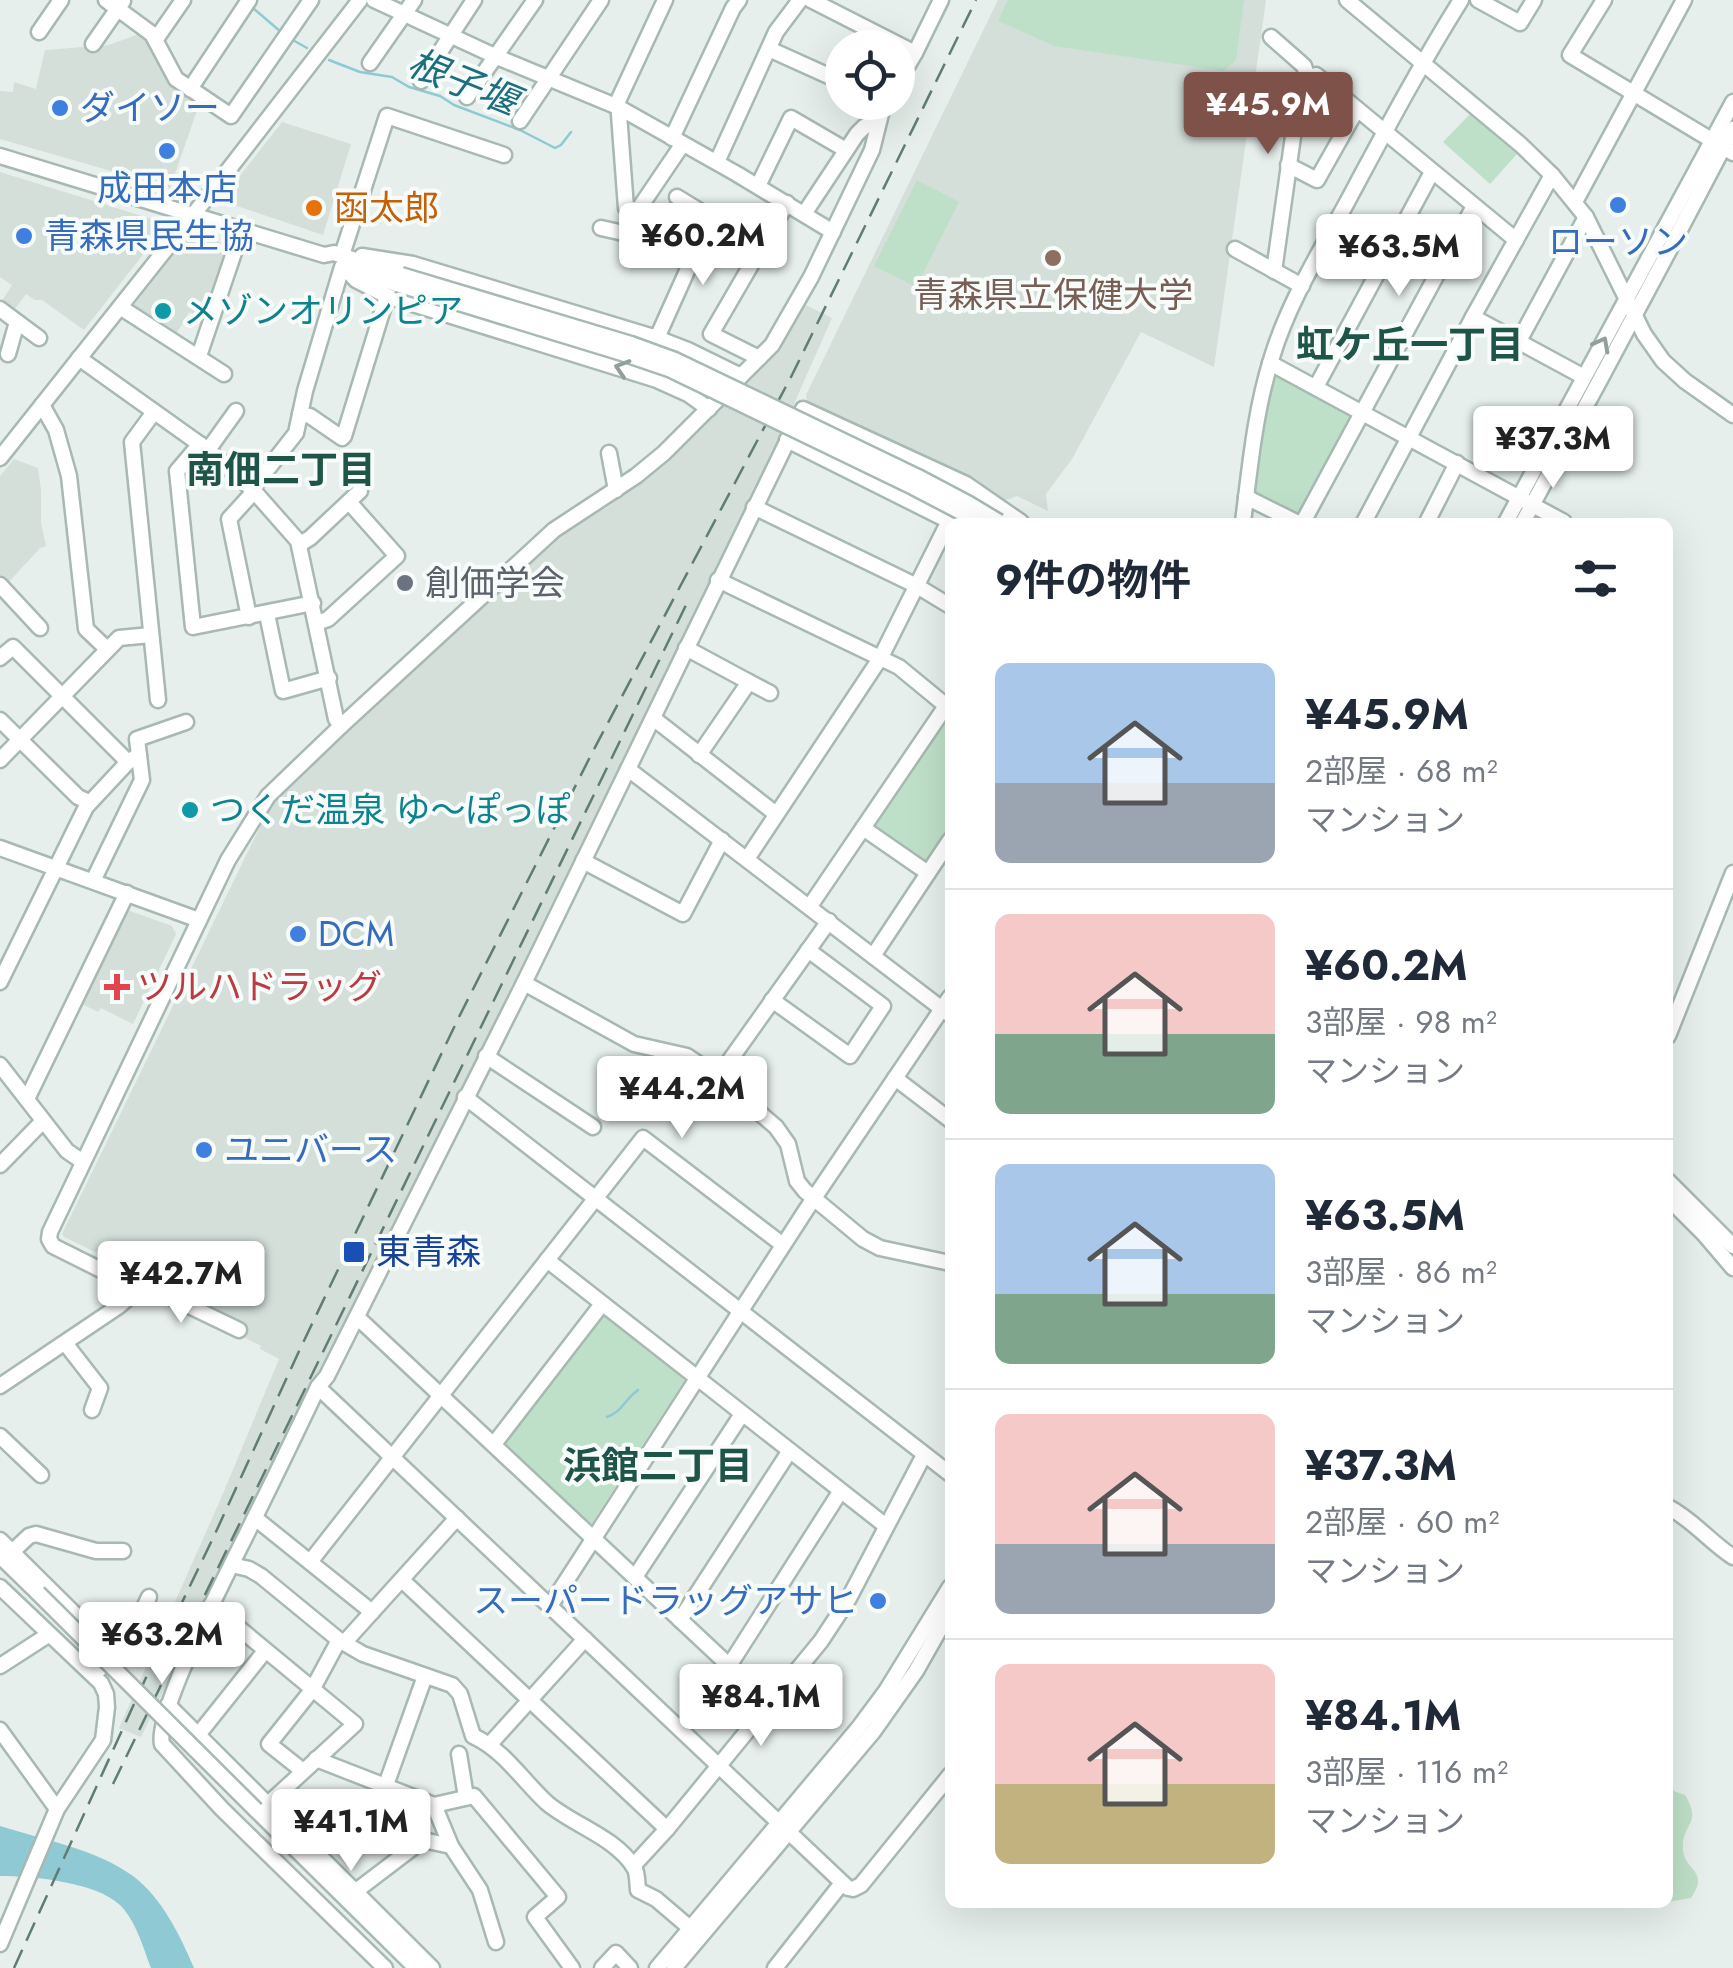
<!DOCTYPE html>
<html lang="ja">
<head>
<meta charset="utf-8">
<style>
  body { margin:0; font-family:Jost,"Noto Sans JP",sans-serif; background:#f2f2f3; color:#1f2937; height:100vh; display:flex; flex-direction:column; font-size:38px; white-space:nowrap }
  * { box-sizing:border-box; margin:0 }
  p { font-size:32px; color:#747a83 }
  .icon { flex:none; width:55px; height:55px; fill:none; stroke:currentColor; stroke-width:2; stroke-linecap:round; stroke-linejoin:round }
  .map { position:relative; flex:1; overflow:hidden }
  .drawer { position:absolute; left:945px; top:518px; width:728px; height:1390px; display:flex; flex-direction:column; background:#fff; border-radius:15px; box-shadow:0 10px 40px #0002 }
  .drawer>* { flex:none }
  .tools { position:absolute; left:825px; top:30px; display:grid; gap:20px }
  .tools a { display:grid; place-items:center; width:90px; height:90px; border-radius:50%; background:#fff; box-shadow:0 10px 40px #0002; font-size:50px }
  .price { position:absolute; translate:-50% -85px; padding:0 22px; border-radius:10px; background:#fff; color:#222; font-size:32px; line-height:65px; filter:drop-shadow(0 2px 5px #0008) }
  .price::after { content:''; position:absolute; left:50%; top:60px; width:30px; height:22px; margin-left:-15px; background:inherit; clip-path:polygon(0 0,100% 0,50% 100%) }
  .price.selected { background:#7f5249; color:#fff }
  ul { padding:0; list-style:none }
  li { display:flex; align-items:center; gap:30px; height:250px; padding:0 50px }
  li+li { border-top:2px solid #e0e1e3 }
  li span { display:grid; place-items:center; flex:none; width:280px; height:200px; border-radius:15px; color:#555 }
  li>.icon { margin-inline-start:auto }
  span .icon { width:120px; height:120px; fill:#fffc; stroke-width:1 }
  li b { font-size:42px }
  h2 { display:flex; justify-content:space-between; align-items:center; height:120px; padding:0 50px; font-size:42px }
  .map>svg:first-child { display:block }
  .built { fill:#d4dfda }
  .green { fill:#bfe0c8 }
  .water { fill:#8ec9d4 }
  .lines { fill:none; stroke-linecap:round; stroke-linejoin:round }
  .stream { stroke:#8ec9d4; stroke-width:2.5 }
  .minor-casing { stroke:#a8b8b2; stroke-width:19 }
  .minor { stroke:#fff; stroke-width:14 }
  .rail { stroke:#5f7d75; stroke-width:2.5; stroke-dasharray:20 10; stroke-linecap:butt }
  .minor-bridge-casing { stroke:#a8b8b2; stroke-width:19; stroke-linecap:butt }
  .minor-bridge { stroke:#fff; stroke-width:14 }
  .oneway { stroke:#92a09c }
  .shop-dot { fill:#3f7fe0; stroke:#f7fbf9; stroke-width:4 }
  .food-dot { fill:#e8710a; stroke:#f7fbf9; stroke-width:4 }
  .education-dot { fill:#8d6e63; stroke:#f7fbf9; stroke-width:4 }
  .culture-dot { fill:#0f9aa8; stroke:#f7fbf9; stroke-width:4 }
  .worship-dot { fill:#6b7280; stroke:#f7fbf9; stroke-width:4 }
  .health-dot { fill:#e0444e; stroke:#f7fbf9; stroke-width:4 }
  .transit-dot { fill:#1a4fb4; stroke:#f7fbf9; stroke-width:4 }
  .labels { text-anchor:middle; stroke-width:8; stroke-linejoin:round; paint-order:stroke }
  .shop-label { font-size:35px; fill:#366cbe; stroke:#f7fbf9; text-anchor:start }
  .food-label { font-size:35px; fill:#c56008; stroke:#f7fbf9; text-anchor:start }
  .education-label { font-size:35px; fill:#785e54; stroke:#f7fbf9 }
  .culture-label { font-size:35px; fill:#0d838f; stroke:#f7fbf9; text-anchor:start }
  .worship-label { font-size:35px; fill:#5b616d; stroke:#f7fbf9; text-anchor:start }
  .health-label { font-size:35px; fill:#be3a42; stroke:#f7fbf9; text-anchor:start }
  .transit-label { font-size:35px; fill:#164399; stroke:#f7fbf9; text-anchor:start }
  .water-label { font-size:38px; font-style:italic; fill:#1c6f80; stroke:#f7fbf9 }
  .neighbourhood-label { font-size:38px; font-weight:bold; fill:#1f5548; stroke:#f7fbf9 }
</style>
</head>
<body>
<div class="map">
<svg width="1733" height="1968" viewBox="0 0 1733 1968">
  <rect width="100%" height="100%" fill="#e6efeb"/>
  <g class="built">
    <path d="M998 0H1266L1214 367 1141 332 1072 459 1046 494 1048 511 1017 496 1003 501 970 480 807 401 806 395Z"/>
    <path d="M144 32 200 102 170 188 0 139V91L13 92 14 82 36 89 45 50 109 45Z"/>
    <path d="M282 122 351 144 323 235 234 205 228 191Z"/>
    <path d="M0 172 155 220 159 234 84 330 42 300H35L26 294 12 313 0 304 12 285 0 277Z"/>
    <path d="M200 235 232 246 206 321 189 312 175 336 131 309 185 240Z"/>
    <path d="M802 303 832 318 778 440 353 1312 297 1417 141 1737 119 1728 222 1496 279 1359 260 1349 261 1346 228 1329 233 1318 64 1237 62 1234 276 794 570 525 655 469Z"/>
    <path d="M14 459 38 468 41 490V523L46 546 40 548 7 584 0 578V476Z"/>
    <path d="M127 910 172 926 176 934 133 1024 101 1008 98 1012 78 1002 122 912Z"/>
  </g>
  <g class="green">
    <path d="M1008 0H1244L1236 60 1224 71 1054 46 998 21Z"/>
    <path d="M1470 114 1517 154 1490 184 1443 142Z"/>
    <path d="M917 180 959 202 916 287 874 266Z"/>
    <path d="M1281 375 1352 413 1354 420 1301 517 1295 519 1255 496 1268 400 1275 378Z"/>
    <path d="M949 715 950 831 929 863 923 865 870 825 944 717Z"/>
    <path d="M606 1312 683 1373 684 1381 592 1523 586 1524 505 1448 503 1441 600 1313Z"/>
    <path d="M1668 1789 1685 1795C1703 1825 1682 1822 1683 1848 1683 1871 1711 1870 1691 1898L1668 1902Z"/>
  </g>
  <path class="water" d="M0 1826C44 1840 96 1849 133 1876 162 1898 180 1935 194 1968H151C143 1947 136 1921 120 1905 96 1882 32 1876 0 1876Z"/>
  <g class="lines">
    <g class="stream">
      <path d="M253 8 281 32"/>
      <path d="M291 39 307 48"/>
      <path d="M329 60 360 72 392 77 409 87 440 96 454 105 520 130 555 148 561 145 571 132"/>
      <path d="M607 1417C622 1412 625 1399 638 1390"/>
    </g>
    <defs>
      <g id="minor">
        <path d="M106 0 152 34 176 79 231 116 311 0"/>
        <path d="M374 0 497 57 618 107 737 174 833 232"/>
        <path d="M665 0 618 101 626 208 638 210 682 145"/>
        <path d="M811 0 915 53"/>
        <path d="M1347 0 1521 145 1552 175 1586 217 1644 334 1663 361 1685 381 1733 415"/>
        <path d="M1478 0 1520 23 1534 0"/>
        <path d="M1604 0 1570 55 1733 153"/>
        <path d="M39 32 61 0"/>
        <path d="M1271 37 1304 66 1308 78"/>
        <path d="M156 39 183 0"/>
        <path d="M93 44 123 1"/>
        <path d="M769 49 842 82"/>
        <path d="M370 63 414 0"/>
        <path d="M1308 78 1316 75 1516 240"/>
        <path d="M421 81 474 0"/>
        <path d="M898 82 915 53 941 0"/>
        <path d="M190 89 249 0"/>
        <path d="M467 97 535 0"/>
        <path d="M520 121 601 0"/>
        <path d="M672 138 733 8 739 0"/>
        <path d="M0 156 324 255 334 253 401 275"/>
        <path d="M717 162 776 32 800 0"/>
        <path d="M1288 165 1317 180 1357 109"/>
        <path d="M758 186 791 118 846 150"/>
        <path d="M677 197 731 230"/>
        <path d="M1575 202 1684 0"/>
        <path d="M804 214 857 134 864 127 879 119"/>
        <path d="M601 228 628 234 691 262"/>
        <path d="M1235 249 1302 286"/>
        <path d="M342 255 387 116 504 155"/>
        <path d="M362 256 413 264 657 338 688 350 741 376"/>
        <path d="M345 268 356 280 387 296 657 380 688 394 709 409"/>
        <path d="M350 270 397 284"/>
        <path d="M1274 271 1301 80 1308 78"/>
        <path d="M120 307 224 374"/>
        <path d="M0 309 39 338"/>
        <path d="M1473 317 1584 377"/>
        <path d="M657 338 691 262 715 220"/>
        <path d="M1519 341 1586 217"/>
        <path d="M8 354 17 322"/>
        <path d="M199 356 242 229"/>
        <path d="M79 358 208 450 253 490 298 541 336 719 341 726"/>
        <path d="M759 358 711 334 787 203"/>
        <path d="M1270 363 1564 522"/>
        <path d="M1316 387 1432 172"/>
        <path d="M42 405 56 430 69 476 86 629 107 649"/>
        <path d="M154 412 132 442 158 700"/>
        <path d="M300 414 310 416 342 438 344 436 387 296"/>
        <path d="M200 444 177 471 193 627 313 603"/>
        <path d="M208 450 236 411"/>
        <path d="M609 453 616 490"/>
        <path d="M0 458 212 191 360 0"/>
        <path d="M1246 497 1296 522"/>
        <path d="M754 507 917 586 950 606"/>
        <path d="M1243 522C1250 467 1255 410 1272 357 1288 304 1318 255 1345 206 1382 137 1419 67 1461 0"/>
        <path d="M1303 522 1474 206"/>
        <path d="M1364 522 1473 317 1552 175"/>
        <path d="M1427 522 1457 463"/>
        <path d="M1506 522 1733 102"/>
        <path d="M1523 522C1594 392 1664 261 1733 129"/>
        <path d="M300 544 310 538 360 491"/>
        <path d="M718 580 899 667 950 709"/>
        <path d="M0 585 40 628"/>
        <path d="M267 614 283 691 329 678"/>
        <path d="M249 617 229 519 249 497 256 484 296 433 305 391 342 267"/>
        <path d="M317 623 328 619 397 556 349 502"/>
        <path d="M686 648 749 682 699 755"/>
        <path d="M0 658 13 647 128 762"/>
        <path d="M749 682 770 693"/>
        <path d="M653 718 776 814"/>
        <path d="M0 720 78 797 89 802"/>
        <path d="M0 760 119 638 151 635"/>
        <path d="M628 769 950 1015"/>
        <path d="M863 828 928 873"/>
        <path d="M0 848 199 920"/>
        <path d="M747 859 881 657 949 521 787 440"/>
        <path d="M583 861 683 914 722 840"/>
        <path d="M93 881 142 780 137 739 186 722"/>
        <path d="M810 906 946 706"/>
        <path d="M873 956 950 840"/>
        <path d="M0 982 86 807 128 762 139 755"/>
        <path d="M524 983 634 1044 687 1056 718 1077 776 1127 788 1144 797 1181 805 1191 863 1239 880 1248 950 1263"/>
        <path d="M772 1000 850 1056 883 1006 808 950"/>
        <path d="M1668 1036 1733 873"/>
        <path d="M486 1056 593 1127"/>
        <path d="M0 1065 67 1151 83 1162"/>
        <path d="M718 1077 829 921"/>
        <path d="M895 1078 950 1120"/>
        <path d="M465 1097 950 1474"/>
        <path d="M27 1099 127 893"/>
        <path d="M0 1165 43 1121"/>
        <path d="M1668 1181 1733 1246"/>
        <path d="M1668 1198 1704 1234 1733 1268"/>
        <path d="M547 1260 886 1526"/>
        <path d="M129 1289 123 1281 53 1246 49 1239 50 1232 228 860 268 796 341 726 554 530 636 476 664 453 772 345 811 277 872 150 884 102"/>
        <path d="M129 1289 160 1292 239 1330"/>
        <path d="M357 1317 770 1704"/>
        <path d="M65 1343 100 1388 92 1410"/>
        <path d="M0 1386 119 1306 126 1300 129 1289"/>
        <path d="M318 1387 848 1888 853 1889 861 1885 950 1775"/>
        <path d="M0 1436 41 1475"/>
        <path d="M494 1444 602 1304"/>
        <path d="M1668 1507C1693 1520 1710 1542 1733 1557"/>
        <path d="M255 1518 372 1612"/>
        <path d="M0 1540 104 1643 106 1645 100 1669"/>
        <path d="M12 1552 29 1536 36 1534 96 1551H123"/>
        <path d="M0 1556 38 1593"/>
        <path d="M310 1562 643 1138 783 1245"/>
        <path d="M232 1565 249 1569 261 1576 339 1640 363 1654 452 1685 460 1694 473 1736C504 1750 522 1780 547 1803 573 1825 615 1837 634 1867 638 1874 637 1882 638 1890L656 1899 690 1928"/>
        <path d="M635 1577 742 1414"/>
        <path d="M402 1580 667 1829"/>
        <path d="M0 1587 101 1683 106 1694 107 1707 103 1740 57 1809 0 1944"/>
        <path d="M211 1605 355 1724 267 1805"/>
        <path d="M550 1606 806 1210 950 997"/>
        <path d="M680 1620 789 1452"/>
        <path d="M344 1643 457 1518"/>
        <path d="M121 1657 149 1597"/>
        <path d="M0 1666 48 1635"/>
        <path d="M729 1666 840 1492"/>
        <path d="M168 1705 432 1968"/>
        <path d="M0 1730 57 1809"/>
        <path d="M198 1735 265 1651"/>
        <path d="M490 1744 585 1639"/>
        <path d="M459 1754 466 1797"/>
        <path d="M316 1759 434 1805 451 1846 480 1890 496 1942"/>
        <path d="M303 1771 269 1744 312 1690 339 1640"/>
        <path d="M386 1785 425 1676"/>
        <path d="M434 1805 474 1796 558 1897 535 1917 572 1968"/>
        <path d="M256 1810 416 1968"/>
        <path d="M633 1866 667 1829 821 1641 848 1600 924 1455"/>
        <path d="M356 1891 423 1840 451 1846"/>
        <path d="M385 1968 222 1809 162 1744C154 1711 236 1557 254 1519 276 1475 297 1431 318 1387L327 1376 524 983 803 409 966 484 1021 522"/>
        <path d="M602 1968 616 1953 630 1968"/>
        <path d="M657 1968 860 1726 886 1691 950 1587"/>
        <path d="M674 1968 873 1732 916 1671 950 1611"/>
        <path d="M775 1968 842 1883"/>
      </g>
    </defs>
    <use href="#minor" class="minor-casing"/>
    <use href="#minor" class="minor"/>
    <g class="rail">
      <path d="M113 1784 688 601"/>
      <path d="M14 1968 149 1671 214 1536 300 1349 459 1017 592 753 792 375 976 0"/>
    </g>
    <defs>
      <g id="minor-bridge">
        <path d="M401 275 631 344 675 360 918 477 969 504 999 522"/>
        <path d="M397 284 625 354 669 369 913 487 980 522"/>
        <path d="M38 1593 256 1810"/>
      </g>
    </defs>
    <use href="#minor-bridge" class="minor-bridge-casing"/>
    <use href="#minor-bridge" class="minor-bridge"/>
  </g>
  <defs><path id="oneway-chevron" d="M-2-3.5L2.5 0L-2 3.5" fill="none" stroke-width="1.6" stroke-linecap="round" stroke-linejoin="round" transform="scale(2.5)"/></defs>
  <g class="oneway">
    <use href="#oneway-chevron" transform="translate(1602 344) rotate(-62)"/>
    <use href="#oneway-chevron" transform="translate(622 368) rotate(-162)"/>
  </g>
  <g class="shop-dot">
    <circle cx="60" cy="108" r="10"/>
    <circle cx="167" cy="151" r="10"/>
    <circle cx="1618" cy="205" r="10"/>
    <circle cx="24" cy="236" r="10"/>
    <circle cx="298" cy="934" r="10"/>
    <circle cx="204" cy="1150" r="10"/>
    <circle cx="878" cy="1601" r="10"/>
  </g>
  <circle class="food-dot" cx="314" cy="208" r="10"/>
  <circle class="education-dot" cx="1053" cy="258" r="10"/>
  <g class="culture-dot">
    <circle cx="163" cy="311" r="10"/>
    <circle cx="190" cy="810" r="10"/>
  </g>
  <circle class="worship-dot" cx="405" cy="583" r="10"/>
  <path class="health-dot" d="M112 972h10v10h10v10h-10v10h-10v-10h-10v-10h10z"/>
  <rect class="transit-dot" x="342" y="1240" width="24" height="24" rx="5"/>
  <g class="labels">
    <g class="shop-label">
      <text x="80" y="120">ダイソー</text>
      <text x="167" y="200" text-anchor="middle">成田本店</text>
      <text x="44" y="248">青森県民生協</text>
      <text x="1618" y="254" text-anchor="middle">ローソン</text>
      <text x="318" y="946">DCM</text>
      <text x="224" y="1162">ユニバース</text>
      <text x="858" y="1613" text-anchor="end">スーパードラッグアサヒ</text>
    </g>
    <g class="food-label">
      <text x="334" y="220">函太郎</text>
    </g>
    <g class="education-label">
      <text x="1053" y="307">青森県立保健大学</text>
    </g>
    <g class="culture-label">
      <text x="183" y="323">メゾンオリンピア</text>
      <text x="210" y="822">つくだ温泉 ゆ～ぽっぽ</text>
    </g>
    <g class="worship-label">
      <text x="425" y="595">創価学会</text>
    </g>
    <g class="health-label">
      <text x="137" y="999">ツルハドラッグ</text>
    </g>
    <g class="transit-label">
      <text x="376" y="1264">東青森</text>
    </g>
    <g class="water-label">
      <text transform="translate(463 82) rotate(22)" y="13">根子堰</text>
    </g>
    <g class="neighbourhood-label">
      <text x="1410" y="358">虹ケ丘一丁目</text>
      <text x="281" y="483">南佃二丁目</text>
      <text x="658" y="1479">浜館二丁目</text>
    </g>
  </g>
</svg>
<div class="tools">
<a><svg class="icon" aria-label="locate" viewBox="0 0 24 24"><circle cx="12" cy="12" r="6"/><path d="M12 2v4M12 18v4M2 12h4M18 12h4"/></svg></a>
</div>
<b class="price selected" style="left:1268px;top:157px">¥45.9M</b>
<b class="price" style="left:703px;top:288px">¥60.2M</b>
<b class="price" style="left:1399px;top:299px">¥63.5M</b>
<b class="price" style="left:1553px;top:491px">¥37.3M</b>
<b class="price" style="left:682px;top:1141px">¥44.2M</b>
<b class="price" style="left:181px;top:1326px">¥42.7M</b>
<b class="price" style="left:162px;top:1687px">¥63.2M</b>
<b class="price" style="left:761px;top:1749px">¥84.1M</b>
<b class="price" style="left:351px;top:1874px">¥41.1M</b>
<section class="drawer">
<h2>9件の物件<svg class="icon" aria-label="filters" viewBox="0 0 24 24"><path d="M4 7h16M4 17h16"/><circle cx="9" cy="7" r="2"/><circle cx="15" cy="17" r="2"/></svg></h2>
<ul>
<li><span style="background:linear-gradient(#a9c7e8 60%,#9aa5b1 0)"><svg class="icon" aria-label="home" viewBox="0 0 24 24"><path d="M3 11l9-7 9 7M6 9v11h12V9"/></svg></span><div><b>¥45.9M</b><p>2部屋 · 68 m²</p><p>マンション</p></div></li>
<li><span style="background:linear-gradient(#f6c9c9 60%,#7fa58c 0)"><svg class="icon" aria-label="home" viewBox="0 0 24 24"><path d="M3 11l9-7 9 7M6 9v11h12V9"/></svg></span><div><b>¥60.2M</b><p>3部屋 · 98 m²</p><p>マンション</p></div></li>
<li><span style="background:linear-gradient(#a9c7e8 65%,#7fa58c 0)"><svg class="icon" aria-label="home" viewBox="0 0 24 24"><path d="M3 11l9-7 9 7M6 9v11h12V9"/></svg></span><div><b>¥63.5M</b><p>3部屋 · 86 m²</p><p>マンション</p></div></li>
<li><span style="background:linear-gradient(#f6c9c9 65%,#9aa5b1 0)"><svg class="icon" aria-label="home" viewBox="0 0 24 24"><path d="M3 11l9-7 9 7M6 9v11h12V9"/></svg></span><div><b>¥37.3M</b><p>2部屋 · 60 m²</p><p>マンション</p></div></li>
<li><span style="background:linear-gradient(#f6c9c9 60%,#c2b280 0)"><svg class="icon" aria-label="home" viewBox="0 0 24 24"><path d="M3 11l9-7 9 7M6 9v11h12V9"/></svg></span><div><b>¥84.1M</b><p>3部屋 · 116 m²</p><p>マンション</p></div></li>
</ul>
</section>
</div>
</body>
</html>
